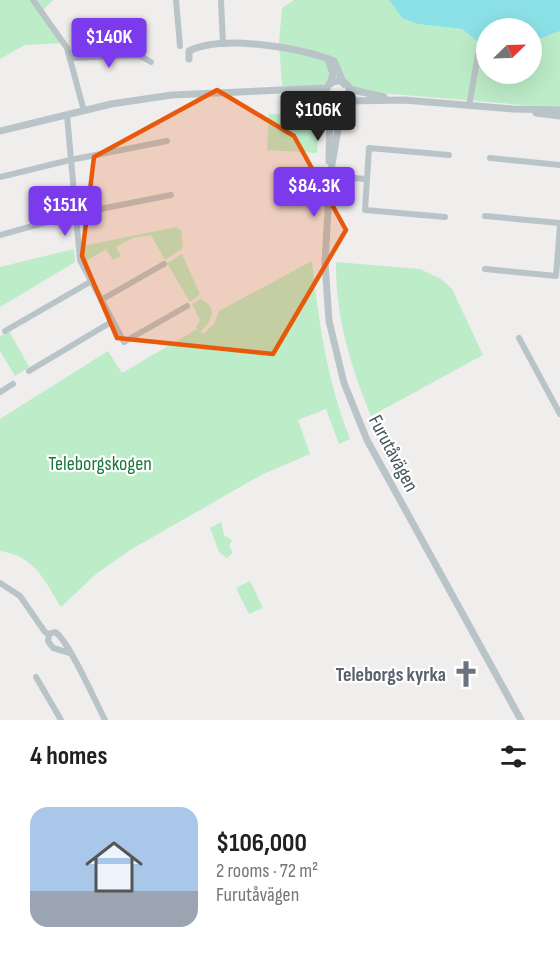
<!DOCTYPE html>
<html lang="en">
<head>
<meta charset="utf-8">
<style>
  body { margin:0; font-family:"Sofia Sans Condensed",sans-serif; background:#f6f6f6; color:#202124; height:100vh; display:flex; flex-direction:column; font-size:22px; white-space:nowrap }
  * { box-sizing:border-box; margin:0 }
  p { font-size:20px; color:#757577 }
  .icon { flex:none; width:33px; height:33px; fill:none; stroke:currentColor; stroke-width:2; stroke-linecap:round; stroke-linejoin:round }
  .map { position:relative; height:720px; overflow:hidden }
  .details { display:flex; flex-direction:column; background:#fff; flex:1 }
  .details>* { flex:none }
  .needle { width:39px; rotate:67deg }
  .fabs { position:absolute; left:476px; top:18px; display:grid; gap:12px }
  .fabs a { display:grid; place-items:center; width:66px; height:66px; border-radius:50%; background:#fff; box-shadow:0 6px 24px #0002; font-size:30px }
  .price { position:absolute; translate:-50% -51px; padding:0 14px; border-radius:6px; background:#7c3aed; color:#fff; font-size:20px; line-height:39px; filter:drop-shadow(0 2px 3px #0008) }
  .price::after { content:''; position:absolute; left:50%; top:36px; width:18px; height:14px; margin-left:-9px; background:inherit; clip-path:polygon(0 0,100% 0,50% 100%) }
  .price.active { background:#222; color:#fff }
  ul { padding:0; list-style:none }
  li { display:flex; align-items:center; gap:18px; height:150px; padding:0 30px }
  li span { display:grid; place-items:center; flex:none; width:168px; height:120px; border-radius:18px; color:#555 }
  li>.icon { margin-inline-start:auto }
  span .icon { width:72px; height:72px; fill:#fffc; stroke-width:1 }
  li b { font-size:26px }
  h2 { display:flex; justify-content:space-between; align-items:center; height:72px; padding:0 30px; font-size:26px }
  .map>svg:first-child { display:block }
  .green { fill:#bdecc8 }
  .water { fill:#8ce1e7 }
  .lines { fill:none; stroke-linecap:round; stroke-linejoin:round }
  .minor { stroke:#b9c4c9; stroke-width:6 }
  .tertiary { stroke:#b9c4c9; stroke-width:7 }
  .marked { fill:#e8590c; fill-opacity:0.2; stroke:#e8590c; stroke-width:4.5; stroke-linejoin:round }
  .labels { text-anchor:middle; stroke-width:4.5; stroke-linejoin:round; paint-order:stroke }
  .street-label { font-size:20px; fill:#465359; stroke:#fff }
  .park-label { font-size:20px; fill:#1b763b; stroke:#fff }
  .worship-label { font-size:20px; font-weight:bold; fill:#5b616d; stroke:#fff; text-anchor:end }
</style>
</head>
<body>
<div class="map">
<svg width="560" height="720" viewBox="0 0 560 720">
  <rect width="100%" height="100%" fill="#f0eded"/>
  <g class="green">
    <path d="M0 0H53L41 12 64 43 25 45 0 59Z"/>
    <path d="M294 0H389L402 18 417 24 462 29 478 42 486 43V74H531V42L560 31V108L379 93 353 88 336 79 319 86H282L279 42 282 8Z"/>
    <path d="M269 114 319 116 317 153 267 150Z"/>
    <path d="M176 227 181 230 183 248 165 260 151 235 133 238 116 247 121 256 113 260 106 249 88 260 87 264 83 262 81 247 83 246Z"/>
    <path d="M74 249 75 262 0 307V267Z"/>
    <path d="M182 254 200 294 190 302 167 263Z"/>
    <path d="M312 261C319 325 327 379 350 439L339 444 326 409 298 420 310 454 261 475 130 550 96 574 61 607C44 580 35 556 0 551V419L108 351 122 373 197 329 196 327 200 320 192 304 201 299C217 307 213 320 201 331L203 334 214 324 219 311Z"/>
    <path d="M336 262 420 269 441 279 452 289 483 355 371 416C351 368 335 315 336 262Z"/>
    <path d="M9 331 29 367 15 376 0 351V336Z"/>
    <path d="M221 522 224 535 232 540 229 546 233 552 227 558 219 552 210 528Z"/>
    <path d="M250 581 263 608 249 614 236 588Z"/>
  </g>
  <path class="water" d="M389 0H560V31L531 42V28H486V43L478 42 462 29 417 24 402 18Z"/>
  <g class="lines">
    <g class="minor">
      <path d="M33 0 67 48 84 111"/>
      <path d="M176 0 180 46"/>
      <path d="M221 0 223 44"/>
      <path d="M71 58 139 55 151 62"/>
      <path d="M469 106 480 43"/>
      <path d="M67 115 80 260 124 342 187 306"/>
      <path d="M490 158 560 165"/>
      <path d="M330 176 366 179"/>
      <path d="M0 177 70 160 167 141"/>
      <path d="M485 216 560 223"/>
      <path d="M445 217 365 210 369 148 449 155"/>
      <path d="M0 235 75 214 171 195"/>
      <path d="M485 269 556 276 560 226"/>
      <path d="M101 300 164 264"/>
      <path d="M5 331 90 282"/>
      <path d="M519 338 560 414"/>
      <path d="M29 371 113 321"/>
      <path d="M0 392 13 384"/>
      <path d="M0 583 20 596 45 632 49 634"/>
      <path d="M70 653 53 648 48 641 49 634 55 632C68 639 96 703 105 720"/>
      <path d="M36 677 61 720"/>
    </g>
    <g class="tertiary">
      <path d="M189 59V51C223 34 301 48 334 61L344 84"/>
      <path d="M328 59 333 74 330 84"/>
      <circle cx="338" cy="94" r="13"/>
      <path d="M349 89 384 97"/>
      <path d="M289 93 326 99"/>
      <path d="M348 101 404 100 513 109 560 110"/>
      <path d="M342 106 330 176 325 262 329 321 344 383 367 440 521 720"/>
      <path d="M536 113 560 116"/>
      <path d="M0 131 111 104 172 95 327 88"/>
      <path d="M329 161 330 105"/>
    </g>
  </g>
  <path class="marked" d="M217 90 294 136 346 230 273 354 117 338 82 256 94 157Z"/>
  <defs>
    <symbol id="church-bare" viewBox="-9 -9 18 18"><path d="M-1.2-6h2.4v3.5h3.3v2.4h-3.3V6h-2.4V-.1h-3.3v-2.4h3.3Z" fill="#6b7280" stroke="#fff" stroke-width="2.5" paint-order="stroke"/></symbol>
  </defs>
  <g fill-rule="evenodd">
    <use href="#church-bare" x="447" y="655" width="38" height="38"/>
  </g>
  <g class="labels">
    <g class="street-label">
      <text transform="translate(394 453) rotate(62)" y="7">Furutåvägen</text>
    </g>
    <g class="park-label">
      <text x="100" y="470">Teleborgskogen</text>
    </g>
    <g class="worship-label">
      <text x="446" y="681">Teleborgs kyrka</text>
    </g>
  </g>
</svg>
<div class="fabs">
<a><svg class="needle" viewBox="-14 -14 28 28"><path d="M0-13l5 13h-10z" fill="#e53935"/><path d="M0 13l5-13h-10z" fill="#757577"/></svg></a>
</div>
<b class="price" style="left:109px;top:69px">$140K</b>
<b class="price active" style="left:318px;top:142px">$106K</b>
<b class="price" style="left:314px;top:218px">$84.3K</b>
<b class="price" style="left:65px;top:237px">$151K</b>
</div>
<section class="details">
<h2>4 homes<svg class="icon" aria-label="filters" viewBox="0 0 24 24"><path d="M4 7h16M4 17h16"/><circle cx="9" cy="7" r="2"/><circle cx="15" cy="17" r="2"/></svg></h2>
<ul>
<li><span style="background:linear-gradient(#a9c7e8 70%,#9aa5b1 0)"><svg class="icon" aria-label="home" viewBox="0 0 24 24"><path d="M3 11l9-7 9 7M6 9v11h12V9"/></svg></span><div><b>$106,000</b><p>2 rooms · 72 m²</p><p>Furutåvägen</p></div></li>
</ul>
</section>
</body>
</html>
